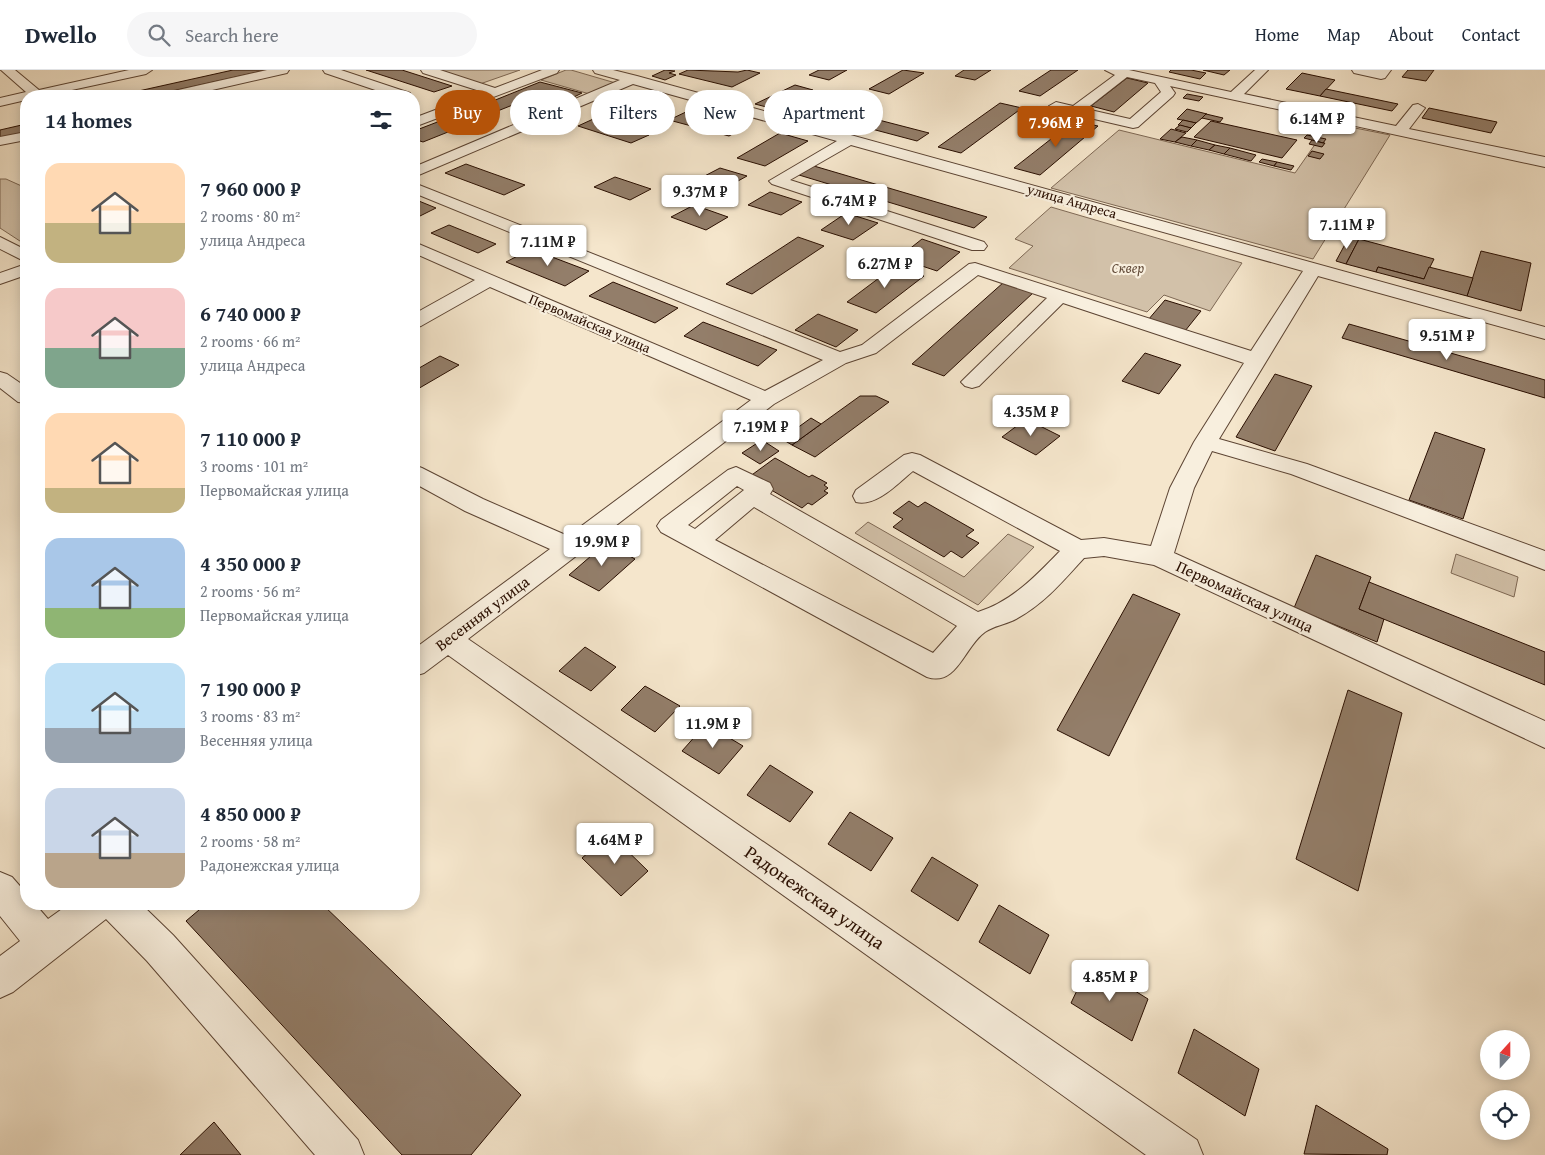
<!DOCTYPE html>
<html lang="en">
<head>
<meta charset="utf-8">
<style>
  body { margin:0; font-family:"Gentium Book Plus",serif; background:#f6f6f7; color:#1f2937; height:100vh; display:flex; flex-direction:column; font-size:19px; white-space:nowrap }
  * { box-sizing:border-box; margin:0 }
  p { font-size:16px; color:#747a83 }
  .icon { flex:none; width:28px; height:28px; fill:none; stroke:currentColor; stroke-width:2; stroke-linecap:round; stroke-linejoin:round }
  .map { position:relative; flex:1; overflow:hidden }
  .drawer { position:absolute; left:20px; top:20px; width:400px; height:820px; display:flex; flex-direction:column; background:#fff; border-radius:20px; box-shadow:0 2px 12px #0003 }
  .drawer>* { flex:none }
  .banner { position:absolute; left:435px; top:20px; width:475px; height:45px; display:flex; gap:10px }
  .needle { width:32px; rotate:21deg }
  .fabs { position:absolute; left:1480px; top:960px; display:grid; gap:10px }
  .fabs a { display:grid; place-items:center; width:50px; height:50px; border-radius:50%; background:#fff; box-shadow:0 2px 12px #0003; font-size:25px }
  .price { position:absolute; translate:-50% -42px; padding:0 11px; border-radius:5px; background:#fff; color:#222; font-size:16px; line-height:32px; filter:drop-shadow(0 1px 2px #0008) }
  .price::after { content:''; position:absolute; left:50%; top:30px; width:15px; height:11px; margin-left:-8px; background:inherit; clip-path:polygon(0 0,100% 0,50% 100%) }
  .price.current { background:#b45309; color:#fff }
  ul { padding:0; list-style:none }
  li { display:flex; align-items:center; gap:15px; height:125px; padding:0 25px }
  li span { display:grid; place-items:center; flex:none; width:140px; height:100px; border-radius:15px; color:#555 }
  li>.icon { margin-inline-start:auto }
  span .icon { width:60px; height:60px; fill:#fffc; stroke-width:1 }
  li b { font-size:21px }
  h2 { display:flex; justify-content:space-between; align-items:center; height:60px; padding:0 25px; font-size:21px }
  .pill { padding:0 18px; border-radius:22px; background:#fff; box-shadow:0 2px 12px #0003; font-size:18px; line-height:45px }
  .pill.current { background:#b45309; color:#fff }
  header { display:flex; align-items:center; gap:30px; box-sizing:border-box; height:70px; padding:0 25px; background:#fff; border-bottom:1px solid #e0e1e3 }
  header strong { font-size:24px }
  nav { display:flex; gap:28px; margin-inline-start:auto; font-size:18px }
  .search { width:350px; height:45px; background:#f6f6f7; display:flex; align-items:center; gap:12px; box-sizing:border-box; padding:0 18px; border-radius:28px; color:#747a83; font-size:19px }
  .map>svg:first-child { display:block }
  .green { fill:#d2c1a9; stroke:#7e6854 }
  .building { fill:#937e6a; stroke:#290e00 }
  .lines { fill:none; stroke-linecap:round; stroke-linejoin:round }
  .minor-casing { stroke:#5c4433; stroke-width:2 }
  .minor { fill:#f8efde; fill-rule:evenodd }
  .labels { text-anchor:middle; stroke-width:4.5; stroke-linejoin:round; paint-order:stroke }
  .far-street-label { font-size:14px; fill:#290e00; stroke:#f8efde }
  .far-park-label { font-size:14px; font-style:italic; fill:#644d3b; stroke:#f8efde }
  .street-label { font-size:16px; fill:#290e00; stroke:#f8efde }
  .near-street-label { font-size:19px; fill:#290e00; stroke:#f8efde }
</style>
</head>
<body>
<header>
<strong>Dwello</strong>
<div class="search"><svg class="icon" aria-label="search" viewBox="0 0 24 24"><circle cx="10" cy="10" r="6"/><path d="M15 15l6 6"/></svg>Search here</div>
<nav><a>Home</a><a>Map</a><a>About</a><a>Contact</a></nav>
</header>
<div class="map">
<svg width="1545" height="1085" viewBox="0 0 1545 1085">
  <rect width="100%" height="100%" fill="#f5e6cc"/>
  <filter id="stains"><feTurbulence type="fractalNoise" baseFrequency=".004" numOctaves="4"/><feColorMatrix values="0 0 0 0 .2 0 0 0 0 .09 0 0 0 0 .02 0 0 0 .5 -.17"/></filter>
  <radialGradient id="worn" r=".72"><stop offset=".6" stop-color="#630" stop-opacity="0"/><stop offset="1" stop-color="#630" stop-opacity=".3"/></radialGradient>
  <g class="green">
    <path d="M430 0H520L477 15Z"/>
    <path d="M566 0H571L619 14 593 25 541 10Z"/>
    <path d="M1330 53 1390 65 1313 189 1051 118 1119 60 1295 103Z"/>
    <path d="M0 109H6L26 118V175L0 158Z"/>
    <path d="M1051 137 1242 193 1210 241 1164 225 1147 242 1009 198 1033 176 1015 169Z"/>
    <path d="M868 452 964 507 1008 464 1034 477 978 535 855 463Z"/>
    <path d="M1456 484 1518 507 1514 527 1451 503Z"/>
  </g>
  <g class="building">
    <path d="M233 0H267L151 26H116Z"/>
    <path d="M366 0H402L452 16 434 22Z"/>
    <path d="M665 0 675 1 669 3 676 5 665 10 652 6Z"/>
    <path d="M688 0 738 2 747 0 760 3 732 17 679 4Z"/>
    <path d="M819 0H847L829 10 809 5Z"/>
    <path d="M903 0 924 3 889 24 869 19Z"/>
    <path d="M964 0H991L975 10 955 6Z"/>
    <path d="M1051 0H1078L1040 26 1019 21Z"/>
    <path d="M1171 0H1191L1206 3 1200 9 1169 2Z"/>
    <path d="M1203 0H1230L1224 5Z"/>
    <path d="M1408 0H1434L1426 11 1402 7Z"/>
    <path d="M1302 3 1335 10 1320 26 1286 19Z"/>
    <path d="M1127 8 1148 13 1114 42 1091 36Z"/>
    <path d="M540 12 582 23 568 30 543 23 495 42 478 37Z"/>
    <path d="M795 15 813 20 774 39 755 34Z"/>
    <path d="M1326 19 1398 34 1392 41 1320 26Z"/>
    <path d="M619 23 663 36 645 44 600 31Z"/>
    <path d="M1187 24 1203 27 1199 31 1183 28Z"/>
    <path d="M813 33 929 63 917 71 800 40Z"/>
    <path d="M1000 33 1022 38 961 83 938 77Z"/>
    <path d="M1429 38 1497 52 1491 63 1422 48Z"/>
    <path d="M1187 39 1207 44 1196 53 1177 49Z"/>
    <path d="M688 41 747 56 729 66 669 50Z"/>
    <path d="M1206 44 1223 48 1220 52 1202 48Z"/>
    <path d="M602 45 618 50 611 53 649 65 631 73 578 56Z"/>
    <path d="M453 46 473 52 423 72 414 69V61Z"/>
    <path d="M1183 50 1196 53 1191 58 1178 55Z"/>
    <path d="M1074 51 1098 56 1040 105 1014 98Z"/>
    <path d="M1211 51 1297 70 1282 88 1194 67Z"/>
    <path d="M26 54V62L0 68V60Z"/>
    <path d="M1180 55 1191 58 1187 62 1175 59Z"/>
    <path d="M1171 59 1186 63 1175 72 1160 69Z"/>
    <path d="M780 63 808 71 765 96 737 88Z"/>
    <path d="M1307 65 1326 69 1323 73 1304 68Z"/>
    <path d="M1182 67 1197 70 1191 76 1175 72Z"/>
    <path d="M1197 70 1215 75 1209 80 1191 76Z"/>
    <path d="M1312 70 1323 73H1325L1322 77 1309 74Z"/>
    <path d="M1215 75 1230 78 1224 84 1209 80Z"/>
    <path d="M1230 78 1256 85 1251 91 1224 84Z"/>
    <path d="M1312 81 1324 84 1320 89 1308 86Z"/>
    <path d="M1262 89 1277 92 1274 96 1259 92Z"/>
    <path d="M1277 92 1294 96 1291 100 1274 96Z"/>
    <path d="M466 94 491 103 525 115 504 125 445 103Z"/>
    <path d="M814 96 987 147 974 158 799 105Z"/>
    <path d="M720 98 747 106 720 121 693 112Z"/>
    <path d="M615 107 651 119 630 130 594 117Z"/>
    <path d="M770 122 802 132 781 145 748 135Z"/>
    <path d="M414 129 436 138 414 149Z"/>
    <path d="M694 135 728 147 706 160 671 147Z"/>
    <path d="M846 143 878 153 853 170 821 160Z"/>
    <path d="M449 155 496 174 478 183 431 163Z"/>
    <path d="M798 167 824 176 752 224 726 214Z"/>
    <path d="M1349 167 1359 169 1346 194 1336 191Z"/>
    <path d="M922 169 960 182 937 201 898 188Z"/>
    <path d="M1359 169 1434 189 1424 209 1378 197 1376 202 1346 194Z"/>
    <path d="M531 179 589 201 565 216 506 192Z"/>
    <path d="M1481 181 1531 193 1521 241 1467 226Z"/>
    <path d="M895 196 924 206 876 243 847 232Z"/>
    <path d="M1378 197 1424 209 1429 197 1473 208 1467 226 1376 202Z"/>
    <path d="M613 212 678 238 655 253 589 226Z"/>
    <path d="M1004 212 1034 222 944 306 912 294Z"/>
    <path d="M1165 230 1201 241 1185 261 1148 250Z"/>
    <path d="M818 244 858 260 836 277 795 260Z"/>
    <path d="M703 252 777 280 758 296 684 266Z"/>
    <path d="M1349 254 1545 310V328L1342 268Z"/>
    <path d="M1145 283 1181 295 1159 324 1122 311Z"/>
    <path d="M440 286 459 295 416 320 414 319V301Z"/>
    <path d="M1275 304 1312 316 1275 381 1236 367Z"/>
    <path d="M860 326H876L889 332 815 387 792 375Z"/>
    <path d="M811 348 821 354 792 375 782 369Z"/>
    <path d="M1026 349 1060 366 1036 385 1002 367Z"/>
    <path d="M1435 362 1485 379 1463 449 1409 430Z"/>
    <path d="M762 370 779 381 760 394 742 383Z"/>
    <path d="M775 388 809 407 812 405 827 413 824 415 828 418 824 421 828 423 812 435 808 433 802 438 749 407Z"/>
    <path d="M909 431 918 437 925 432 974 460 966 466 979 473 962 488 951 481 944 487 893 457 903 449 893 443Z"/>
    <path d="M606 473 635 489 599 521 569 505Z"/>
    <path d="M1316 485 1371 507 1359 539 1384 549 1377 572 1294 538Z"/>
    <path d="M1369 512 1545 582V615L1359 539Z"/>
    <path d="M1133 524 1180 544 1109 686 1057 660Z"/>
    <path d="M585 577 616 597 591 621 559 601Z"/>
    <path d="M645 616 680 636 655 662 621 640Z"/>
    <path d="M1348 620 1402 643 1358 821 1296 789Z"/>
    <path d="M706 654 743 676 719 704 682 681Z"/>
    <path d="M770 695 813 722 790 752 747 725Z"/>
    <path d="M850 742 893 768 871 801 828 774Z"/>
    <path d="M610 764 648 801 621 826 582 788Z"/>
    <path d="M932 787 978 815 958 851 911 821Z"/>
    <path d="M206 834H322L521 1025 471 1085H402L186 851Z"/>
    <path d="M999 835 1049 865 1030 904 979 872Z"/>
    <path d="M1090 893 1148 929 1132 971 1071 933Z"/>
    <path d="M1194 959 1259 999 1245 1046 1178 1003Z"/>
    <path d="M1316 1035 1388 1079 1387 1085 1304 1084Z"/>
    <path d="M214 1052 241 1085H180Z"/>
  </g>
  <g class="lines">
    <defs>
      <g id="minor">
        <path d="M1 0H15L39 20 129 0H152L146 4 44 26H26V30L0 36V28L26 22Z"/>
        <path d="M267 0H289L287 3 186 26H163L165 23Z"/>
        <path d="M323 0H341L410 23 412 26H393L325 3Z"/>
        <path d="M421 0H440L495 18 542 0H559L557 3 414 57V48L483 22 423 3Z"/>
        <path d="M593 0H613L637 6 1545 257V269L1318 206 1219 369 1307 394 1545 481V500L1291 404 1212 381 1194 418 1174 483 1545 651V678L1154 495 1104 486 1084 488C1064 510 1044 534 1016 549 1007 554 993 556 985 562 964 577 957 617 927 607L661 462 657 456 661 450 728 400 736 397 770 413 773 419 770 424 978 542C1011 532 1036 506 1060 481L913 401C898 413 877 437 856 432L853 426 856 420 904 385 912 383 920 385 1081 470 1104 468 1151 476 1170 418 1194 372 1244 293 1063 233 979 316 972 318 965 316 961 312 965 308 1047 228 978 205 876 283 846 293 774 334 468 569 1197 1070 1203 1085H1146L448 585 424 603 414 606V579L550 479 465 441 414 413V395L422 398 483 429 568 466 751 330 490 217 421 256 414 258V244L475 210 414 183V172L765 321 823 290 414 123V113L840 282 862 275 969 194 975 193 1251 281 1303 201 851 75 790 110 984 172 987 176 984 180H972L772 114 769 111 837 71 633 14 414 107V97L620 10 595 3ZM737 416 744 420 695 459 688 455ZM754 437 957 556 933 583 715 470Z"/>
        <path d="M1105 0H1129L1231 22 1255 0H1268L1244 24 1396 56 1413 35 1418 34 1425 38 1409 59 1545 87V97L1170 16 1175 23 1173 26 1138 57 1133 58 1051 39 1049 36 1056 32 1073 36 1115 5ZM1127 7 1155 13 1161 22 1130 49 1086 39Z"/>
        <path d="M1352 0H1391L1385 8 1381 9 1354 3Z"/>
        <path d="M26 62V70L0 75V67Z"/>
        <path d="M0 167 26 180V192L0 179Z"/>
        <path d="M26 194V205L0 214V203Z"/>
        <path d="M0 302 7 304 26 317V333L18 332 0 318Z"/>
        <path d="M0 802 12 807 26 823V834H35L48 849 69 834H141L173 865 358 1070 364 1085H315L147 891 106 849 13 922 0 928V886L20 871 0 846Z"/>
      </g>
    </defs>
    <use href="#minor" class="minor-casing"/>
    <use href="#minor" class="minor"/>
  </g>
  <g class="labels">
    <g class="far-street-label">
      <text transform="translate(1072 131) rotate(16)" y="5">улица Андреса</text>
      <text transform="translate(590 253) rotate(23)" y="5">Первомайская улица</text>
    </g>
    <g class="far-park-label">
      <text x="1128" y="203">Сквер</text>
    </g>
    <g class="street-label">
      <text transform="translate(1245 526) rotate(25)" y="6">Первомайская улица</text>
      <text transform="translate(482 543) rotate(-37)" y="6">Весенняя улица</text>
    </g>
    <g class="near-street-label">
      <text transform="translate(815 827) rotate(35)" y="7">Радонежская улица</text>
    </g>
  </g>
  <rect width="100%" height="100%" filter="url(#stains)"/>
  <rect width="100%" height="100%" fill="url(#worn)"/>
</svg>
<div class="fabs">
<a><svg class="needle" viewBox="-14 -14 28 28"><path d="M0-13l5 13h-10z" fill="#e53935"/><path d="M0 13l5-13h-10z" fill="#747a83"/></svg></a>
<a><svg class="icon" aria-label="locate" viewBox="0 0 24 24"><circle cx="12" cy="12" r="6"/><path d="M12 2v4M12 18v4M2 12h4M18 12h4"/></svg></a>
</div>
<b class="price" style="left:1317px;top:74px">6.14M ₽</b>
<b class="price current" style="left:1056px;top:78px">7.96M ₽</b>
<b class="price" style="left:700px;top:147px">9.37M ₽</b>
<b class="price" style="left:849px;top:156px">6.74M ₽</b>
<b class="price" style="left:1347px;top:180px">7.11M ₽</b>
<b class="price" style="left:548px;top:197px">7.11M ₽</b>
<b class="price" style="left:885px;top:219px">6.27M ₽</b>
<b class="price" style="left:1447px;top:291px">9.51M ₽</b>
<b class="price" style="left:1031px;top:367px">4.35M ₽</b>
<b class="price" style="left:761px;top:382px">7.19M ₽</b>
<b class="price" style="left:602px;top:497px">19.9M ₽</b>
<b class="price" style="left:713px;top:679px">11.9M ₽</b>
<b class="price" style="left:615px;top:795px">4.64M ₽</b>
<b class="price" style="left:1110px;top:932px">4.85M ₽</b>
<div class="banner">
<a class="pill current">Buy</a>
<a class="pill">Rent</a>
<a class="pill">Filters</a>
<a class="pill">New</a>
<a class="pill">Apartment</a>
</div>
<section class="drawer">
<h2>14 homes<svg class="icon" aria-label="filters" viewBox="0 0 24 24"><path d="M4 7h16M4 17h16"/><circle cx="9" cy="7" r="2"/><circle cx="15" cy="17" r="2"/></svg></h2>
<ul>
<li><span style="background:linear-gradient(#ffd9b3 60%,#c2b280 0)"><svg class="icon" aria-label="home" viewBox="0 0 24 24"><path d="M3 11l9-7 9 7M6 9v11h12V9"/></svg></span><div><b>7 960 000 ₽</b><p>2 rooms · 80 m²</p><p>улица Андреса</p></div></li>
<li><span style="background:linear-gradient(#f6c9c9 60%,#7fa58c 0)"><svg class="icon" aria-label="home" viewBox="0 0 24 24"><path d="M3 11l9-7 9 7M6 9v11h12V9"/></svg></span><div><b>6 740 000 ₽</b><p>2 rooms · 66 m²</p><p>улица Андреса</p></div></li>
<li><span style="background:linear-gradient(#ffd9b3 75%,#c2b280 0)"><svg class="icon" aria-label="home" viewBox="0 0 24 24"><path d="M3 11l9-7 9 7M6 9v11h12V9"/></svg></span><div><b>7 110 000 ₽</b><p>3 rooms · 101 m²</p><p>Первомайская улица</p></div></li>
<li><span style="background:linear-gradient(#a9c7e8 70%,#8fb573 0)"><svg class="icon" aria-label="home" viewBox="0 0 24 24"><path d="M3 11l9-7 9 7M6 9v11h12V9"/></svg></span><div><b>4 350 000 ₽</b><p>2 rooms · 56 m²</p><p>Первомайская улица</p></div></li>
<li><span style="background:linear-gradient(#bfe0f5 65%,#9aa5b1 0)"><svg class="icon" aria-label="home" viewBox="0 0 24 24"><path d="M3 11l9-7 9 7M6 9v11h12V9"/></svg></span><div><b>7 190 000 ₽</b><p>3 rooms · 83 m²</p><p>Весенняя улица</p></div></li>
<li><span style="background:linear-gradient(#c9d6e8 65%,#b9a48a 0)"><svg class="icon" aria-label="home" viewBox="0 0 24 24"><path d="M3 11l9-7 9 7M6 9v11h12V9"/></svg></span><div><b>4 850 000 ₽</b><p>2 rooms · 58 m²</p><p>Радонежская улица</p></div></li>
</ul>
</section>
</div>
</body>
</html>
